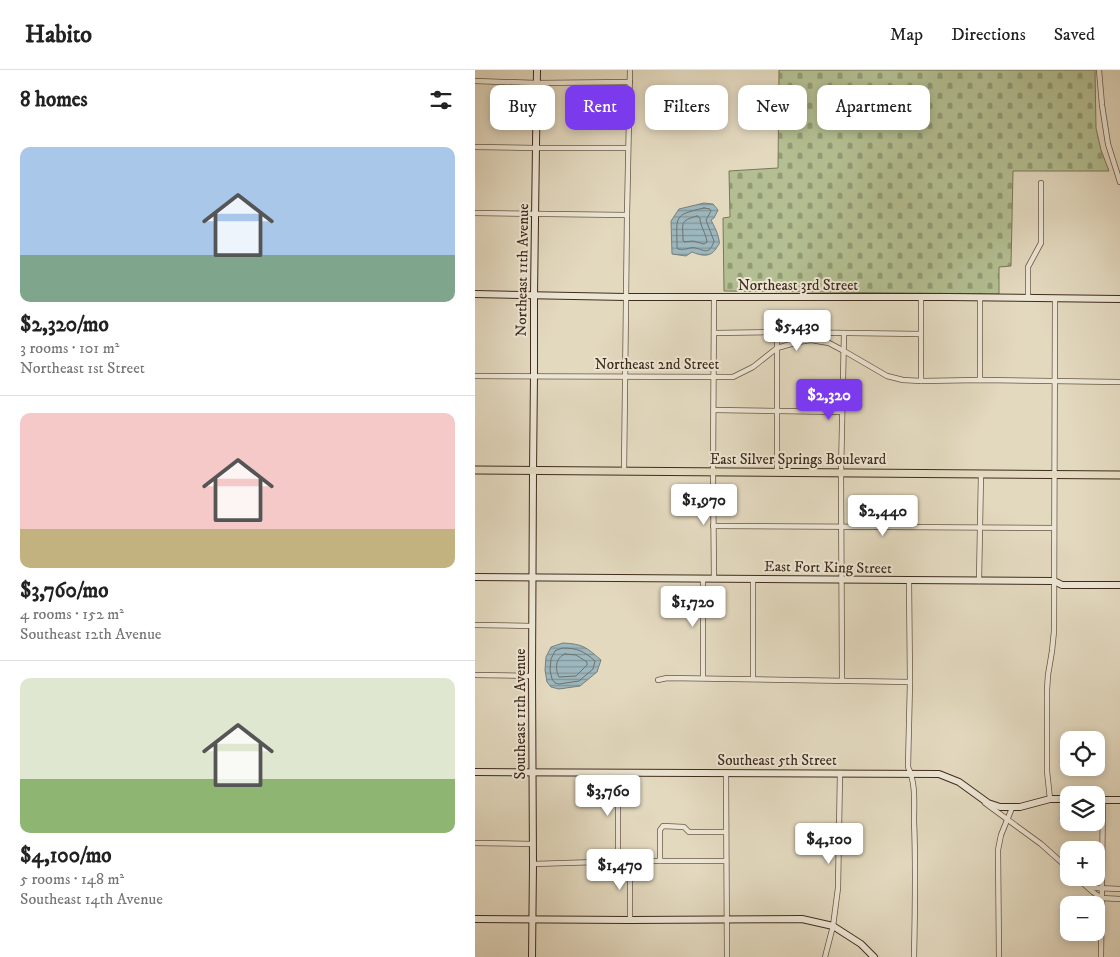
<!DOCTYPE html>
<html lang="en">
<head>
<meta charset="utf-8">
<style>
  body { margin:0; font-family:"IM FELL DW Pica",serif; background:#f6f6f6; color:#222; height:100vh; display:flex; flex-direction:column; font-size:19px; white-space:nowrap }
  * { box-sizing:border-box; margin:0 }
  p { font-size:16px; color:#767676 }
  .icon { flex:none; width:28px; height:28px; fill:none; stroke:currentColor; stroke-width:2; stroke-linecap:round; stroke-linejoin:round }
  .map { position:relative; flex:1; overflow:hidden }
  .drawer { display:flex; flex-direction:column; background:#fff; width:475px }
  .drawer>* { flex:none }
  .top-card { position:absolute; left:15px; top:15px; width:475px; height:45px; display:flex; gap:10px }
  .fabs { position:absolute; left:585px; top:661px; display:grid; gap:10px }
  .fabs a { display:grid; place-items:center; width:45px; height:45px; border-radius:10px; background:#fff; box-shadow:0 2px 8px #0003; font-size:25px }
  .price { position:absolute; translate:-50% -42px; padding:0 11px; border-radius:5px; background:#fff; color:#222; font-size:16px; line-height:32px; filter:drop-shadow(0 1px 2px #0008) }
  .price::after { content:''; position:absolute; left:50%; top:30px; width:15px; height:11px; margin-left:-8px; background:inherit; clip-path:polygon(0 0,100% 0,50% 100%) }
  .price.selected { background:#7c3aed; color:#fff }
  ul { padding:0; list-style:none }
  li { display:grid; align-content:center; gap:10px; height:265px; padding:0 20px }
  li+li { border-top:1px solid #e0e0e0 }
  li span { display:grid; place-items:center; height:155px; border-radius:10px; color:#555 }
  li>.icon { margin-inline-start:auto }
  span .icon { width:90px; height:90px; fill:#fffc; stroke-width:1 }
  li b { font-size:21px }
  h2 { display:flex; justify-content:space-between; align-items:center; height:60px; padding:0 20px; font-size:21px }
  .tag { padding:0 18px; border-radius:10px; background:#fff; box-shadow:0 2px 8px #0003; font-size:18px; line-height:45px }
  .tag.selected { background:#7c3aed; color:#fff }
  header { display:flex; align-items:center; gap:30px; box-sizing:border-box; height:70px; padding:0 25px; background:#fff; border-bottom:1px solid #e0e0e0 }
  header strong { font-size:24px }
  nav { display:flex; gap:28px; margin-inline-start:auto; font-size:18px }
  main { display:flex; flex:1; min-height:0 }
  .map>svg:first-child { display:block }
  .cemetery { fill:url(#cemetery-stones); stroke:#797657 }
  .water { fill:url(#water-rules); stroke:#777f7d }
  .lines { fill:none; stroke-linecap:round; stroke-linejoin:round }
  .shore { stroke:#6e726d; stroke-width:1 }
  .street-casing { stroke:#685745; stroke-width:6 }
  .secondary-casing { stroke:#3f2c1c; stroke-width:8 }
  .primary-casing { stroke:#3f2c1c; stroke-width:9 }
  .street { stroke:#ede6d5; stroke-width:4.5 }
  .secondary { stroke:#ede6d5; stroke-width:6 }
  .primary { stroke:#e3d9bf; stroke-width:7 }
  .labels { text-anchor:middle; stroke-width:4; stroke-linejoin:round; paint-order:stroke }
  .street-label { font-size:15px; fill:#3f2c1c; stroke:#ede6d5 }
</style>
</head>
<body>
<header>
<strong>Habito</strong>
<nav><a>Map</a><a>Directions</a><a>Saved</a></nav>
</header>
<main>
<section class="drawer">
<h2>8 homes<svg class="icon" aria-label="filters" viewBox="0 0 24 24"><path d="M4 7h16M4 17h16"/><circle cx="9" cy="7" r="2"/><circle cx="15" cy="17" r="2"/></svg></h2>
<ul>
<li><span style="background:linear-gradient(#a9c7e8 70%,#7fa58c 0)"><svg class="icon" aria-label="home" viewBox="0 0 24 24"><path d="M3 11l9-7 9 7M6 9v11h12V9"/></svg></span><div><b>$2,320/mo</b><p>3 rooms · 101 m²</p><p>Northeast 1st Street</p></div></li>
<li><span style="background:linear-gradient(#f6c9c9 75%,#c2b280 0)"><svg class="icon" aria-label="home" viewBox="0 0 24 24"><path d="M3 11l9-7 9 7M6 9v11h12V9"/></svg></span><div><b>$3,760/mo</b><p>4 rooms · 152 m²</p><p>Southeast 12th Avenue</p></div></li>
<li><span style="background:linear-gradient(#dfe7d0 65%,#8fb573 0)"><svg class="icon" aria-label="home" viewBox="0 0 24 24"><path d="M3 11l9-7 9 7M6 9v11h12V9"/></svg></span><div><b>$4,100/mo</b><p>5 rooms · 148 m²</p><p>Southeast 14th Avenue</p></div></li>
</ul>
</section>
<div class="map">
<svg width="645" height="887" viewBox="0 0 645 887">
  <defs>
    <pattern id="cemetery-stones" width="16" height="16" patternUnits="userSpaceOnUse" patternTransform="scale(1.25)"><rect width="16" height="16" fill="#b3bf92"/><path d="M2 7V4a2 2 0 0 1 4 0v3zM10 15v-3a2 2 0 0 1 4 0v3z" fill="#939b76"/></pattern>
    <pattern id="water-rules" width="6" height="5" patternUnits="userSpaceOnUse" patternTransform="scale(1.25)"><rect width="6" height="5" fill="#9cb7be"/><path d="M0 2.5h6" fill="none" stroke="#81959a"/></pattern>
  </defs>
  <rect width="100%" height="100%" fill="#e3d9bf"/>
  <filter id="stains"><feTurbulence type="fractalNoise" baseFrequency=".004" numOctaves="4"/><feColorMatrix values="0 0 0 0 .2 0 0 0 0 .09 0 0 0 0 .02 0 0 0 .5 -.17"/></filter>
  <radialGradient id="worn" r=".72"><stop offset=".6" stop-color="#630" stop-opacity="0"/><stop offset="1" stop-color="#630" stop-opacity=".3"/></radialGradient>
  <path class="cemetery" d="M304 0H620L621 58 626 80 634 101H538L536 196 524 197V224L249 221 248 148 255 147 254 101 303 98Z"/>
  <g class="water">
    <path d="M229 133 238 134 243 140 239 148 236 150C239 156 243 163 244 170 245 174 244 174 242 177 236 188 227 186 217 182L211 186 197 184 196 151 204 139Z"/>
    <path d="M88 573C108 574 111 577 126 590L122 602 105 616 84 619 76 617 72 612 70 600 71 587 76 577Z"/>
  </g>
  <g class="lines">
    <g class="shore">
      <path d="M229 138 235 139 236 141 231 150 239 171C233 190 225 175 215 178 209 179 211 180 203 179L202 177C202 147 197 145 229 138Z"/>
      <path d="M222 146 225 148C225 156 231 163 232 172L229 174 218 171 209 172 208 170C208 153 204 151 222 146Z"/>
      <path d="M88 578C102 578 109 581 120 591L118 599 104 611 84 614 80 613 77 609 75 600 76 589 80 581Z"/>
      <path d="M90 584 101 585 112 592V595L101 606 84 607C80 599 80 588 90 584Z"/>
    </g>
    <defs>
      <g id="street">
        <path d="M624 0 627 35 633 74 645 112"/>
        <path d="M0 11 62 13 155 12"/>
        <path d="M0 77 61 78H153"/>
        <path d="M0 143 152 145"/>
        <path d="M505 228V310"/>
        <path d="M553 228V197L566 173V113"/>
        <path d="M302 262V403"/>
        <path d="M239 263 302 262 446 264"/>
        <path d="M0 306 258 307 278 297 302 278 323 272 336 270 354 273 369 281 412 306 428 310 446 311 505 310 645 312"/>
        <path d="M446 311V228"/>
        <path d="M239 340 367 342"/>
        <path d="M149 402 152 145 155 0"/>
        <path d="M238 456 579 458"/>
        <path d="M239 509 238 402 239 227"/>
        <path d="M434 511 435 612 433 697C441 713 439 733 439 751 441 796 440 842 439 887"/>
        <path d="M504 511 506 404"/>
        <path d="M0 555 57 556"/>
        <path d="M0 605 57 606"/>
        <path d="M228 608V509"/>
        <path d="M278 609V509"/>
        <path d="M183 610 192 608 435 612"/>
        <path d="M367 610 366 403 369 263"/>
        <path d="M143 703V791"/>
        <path d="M251 703 252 887"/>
        <path d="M575 729 572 701V620L573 605 577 581 579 561 580 229"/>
        <path d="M510 733 566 774 594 799"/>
        <path d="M0 773 58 774"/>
        <path d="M155 791V850"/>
        <path d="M185 791V760L188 756 209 757 214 762H251"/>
        <path d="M58 794 155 791H251"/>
        <path d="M602 808 618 822 626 828 645 829"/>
        <path d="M612 815 621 818 645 819"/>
        <path d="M350 887 358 856 363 818 365 703"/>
        <path d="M524 887 523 780 526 765 537 738"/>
        <path d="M626 887 628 730"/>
      </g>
      <g id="secondary">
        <path d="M0 224 151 227H473L645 229"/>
        <path d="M0 507 579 511 587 515H645"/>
        <path d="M0 702 464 704 484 712 513 733 525 737H545L575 729H594"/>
        <path d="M621 730H645"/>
        <path d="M0 849 155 850 327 849 358 856 386 874 399 887"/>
        <path d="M57 887 58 794 57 606 58 401 59 306V225L62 0"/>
      </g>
      <path id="primary" d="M0 400 645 405"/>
    </defs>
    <use href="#street" class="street-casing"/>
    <use href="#secondary" class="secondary-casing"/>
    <use href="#primary" class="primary-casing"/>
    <use href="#street" class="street"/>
    <use href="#secondary" class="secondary"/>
    <use href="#primary" class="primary"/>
  </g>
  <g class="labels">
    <g class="street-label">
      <text transform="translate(47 200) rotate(-89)" y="5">Northeast 11th Avenue</text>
      <text x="323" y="220">Northeast 3rd Street</text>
      <text x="182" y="299">Northeast 2nd Street</text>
      <text x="323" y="394">East Silver Springs Boulevard</text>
      <text transform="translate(353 497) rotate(1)" y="5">East Fort King Street</text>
      <text transform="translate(45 644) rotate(-90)" y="5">Southeast 11th Avenue</text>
      <text x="302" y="695">Southeast 5th Street</text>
    </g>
  </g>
  <rect width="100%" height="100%" filter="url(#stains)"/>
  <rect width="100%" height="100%" fill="url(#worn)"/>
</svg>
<div class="fabs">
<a><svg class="icon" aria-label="locate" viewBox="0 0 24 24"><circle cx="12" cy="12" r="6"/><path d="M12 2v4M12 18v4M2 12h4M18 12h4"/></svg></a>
<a><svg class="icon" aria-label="layers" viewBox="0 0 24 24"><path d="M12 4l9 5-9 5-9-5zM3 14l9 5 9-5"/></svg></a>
<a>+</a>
<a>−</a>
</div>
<b class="price" style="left:322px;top:282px">$5,430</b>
<b class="price selected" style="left:354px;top:351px">$2,320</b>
<b class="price" style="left:229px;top:456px">$1,970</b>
<b class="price" style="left:408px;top:467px">$2,440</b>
<b class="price" style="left:218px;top:558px">$1,720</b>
<b class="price" style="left:133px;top:747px">$3,760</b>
<b class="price" style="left:354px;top:795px">$4,100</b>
<b class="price" style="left:145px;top:821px">$1,470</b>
<div class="top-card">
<a class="tag">Buy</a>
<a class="tag selected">Rent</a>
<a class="tag">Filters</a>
<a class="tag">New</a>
<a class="tag">Apartment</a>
</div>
</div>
</main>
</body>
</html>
